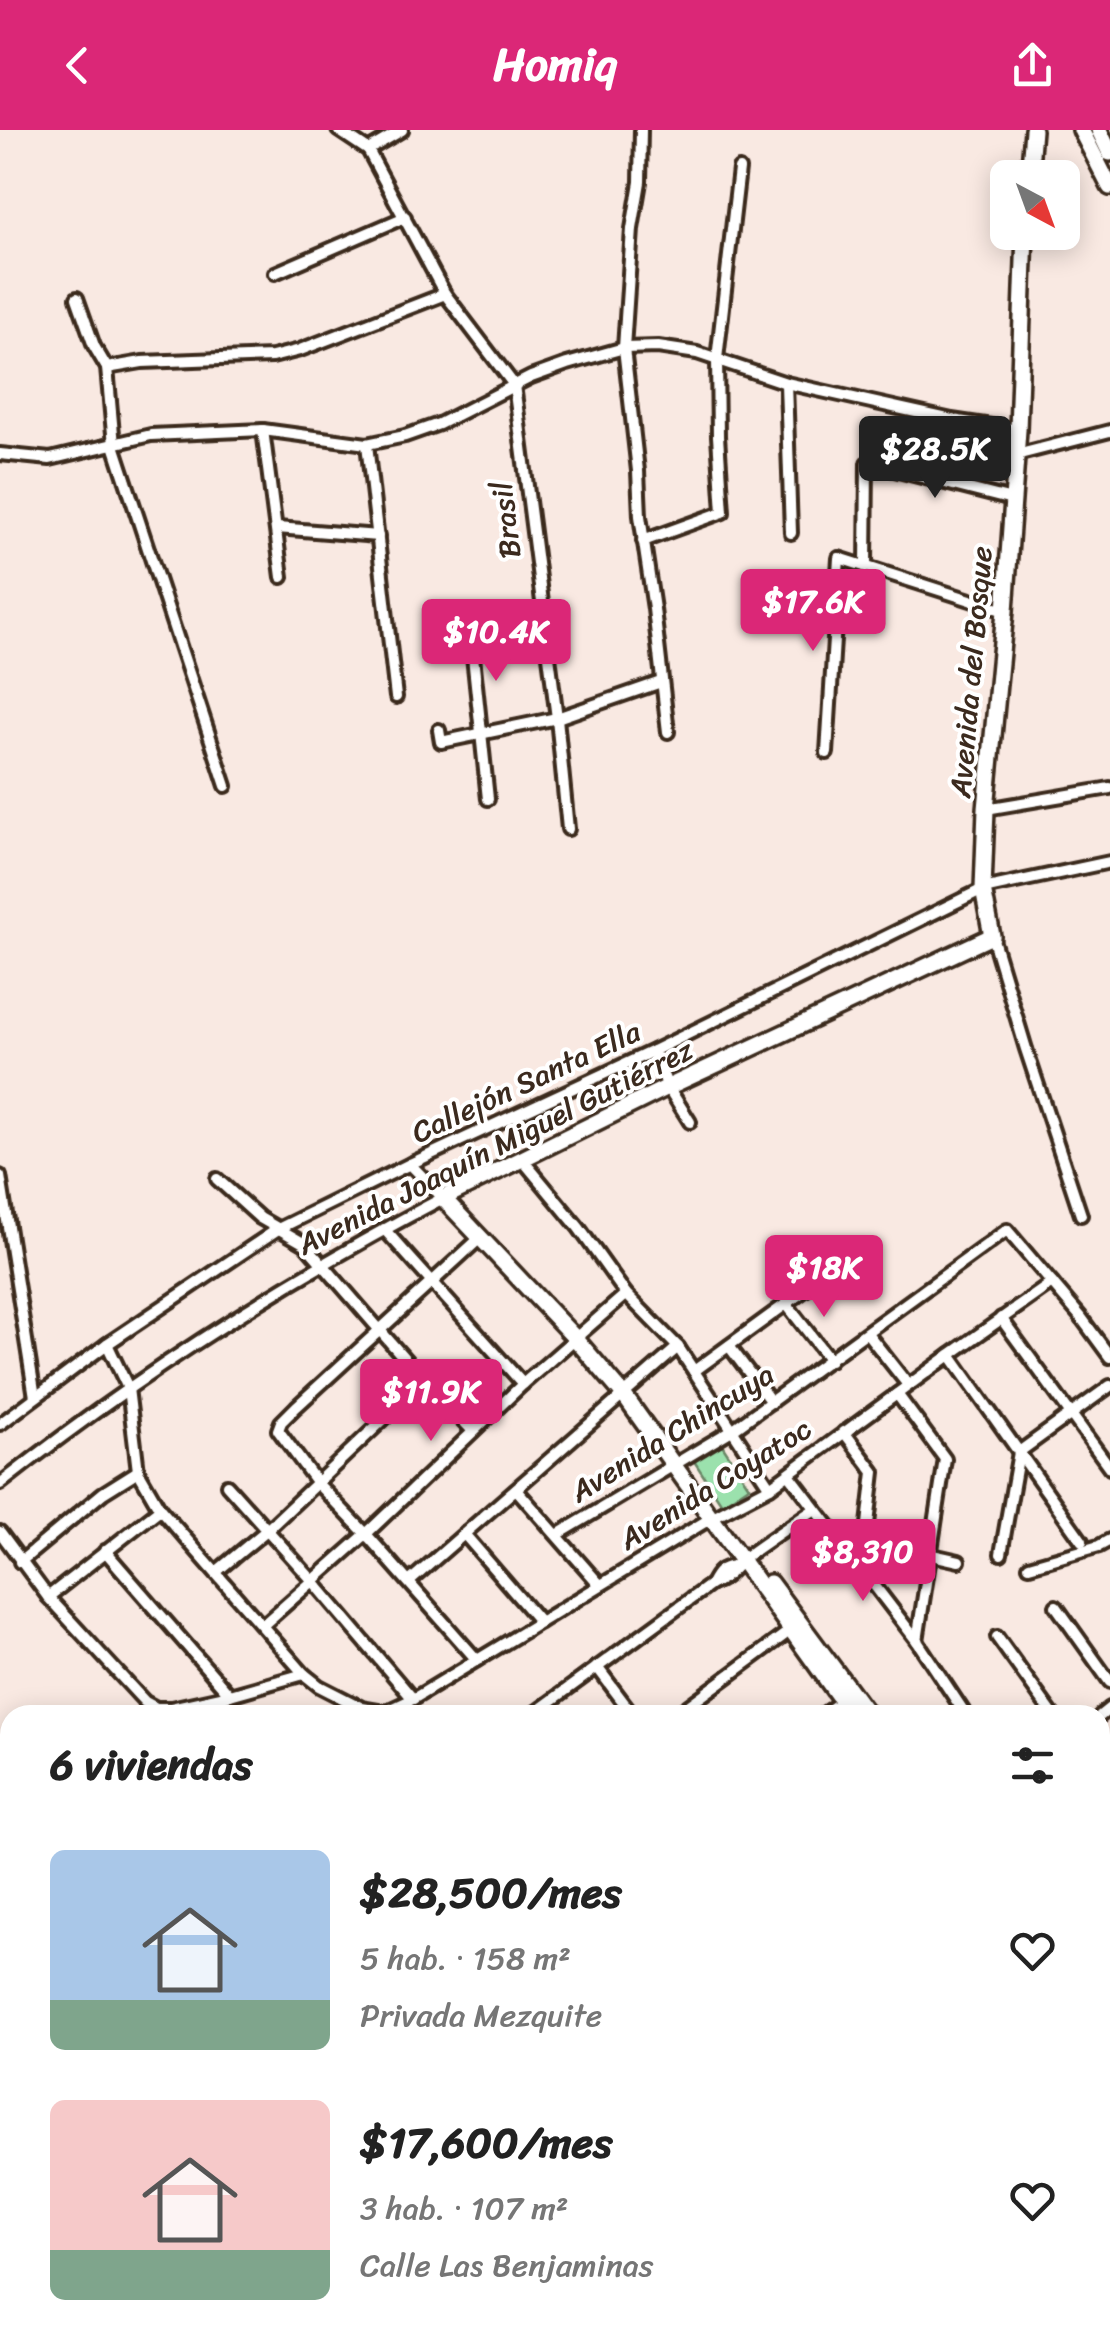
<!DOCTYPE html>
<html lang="es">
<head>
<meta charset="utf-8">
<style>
  body { margin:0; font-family:Sriracha,sans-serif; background:#f2f2f2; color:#222; height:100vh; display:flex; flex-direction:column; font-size:38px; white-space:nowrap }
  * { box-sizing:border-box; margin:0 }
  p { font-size:32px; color:#767676 }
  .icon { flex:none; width:55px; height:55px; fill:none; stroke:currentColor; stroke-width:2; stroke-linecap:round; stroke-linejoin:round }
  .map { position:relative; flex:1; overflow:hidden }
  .panel { position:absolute; left:0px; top:1575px; width:1110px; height:642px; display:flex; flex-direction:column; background:#fff; border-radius:30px 30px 0 0; box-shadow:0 5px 25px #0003 }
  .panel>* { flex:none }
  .needle { width:65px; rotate:139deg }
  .tools { position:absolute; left:990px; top:30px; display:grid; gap:20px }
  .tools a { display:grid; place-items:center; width:90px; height:90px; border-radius:15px; background:#fff; box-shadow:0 5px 25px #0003; font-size:50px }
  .price { position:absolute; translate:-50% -85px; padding:0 22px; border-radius:10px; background:#db2777; color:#fff; font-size:32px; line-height:65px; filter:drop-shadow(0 2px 5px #0008) }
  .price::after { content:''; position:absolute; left:50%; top:60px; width:30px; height:22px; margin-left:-15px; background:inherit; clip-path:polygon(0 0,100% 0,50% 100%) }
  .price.current { background:#222; color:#fff }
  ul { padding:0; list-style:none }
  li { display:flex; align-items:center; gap:30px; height:250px; padding:0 50px }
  li span { display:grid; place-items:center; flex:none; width:280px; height:200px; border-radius:15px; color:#555 }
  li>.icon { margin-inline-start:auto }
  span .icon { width:120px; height:120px; fill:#fffc; stroke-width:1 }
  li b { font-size:42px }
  h2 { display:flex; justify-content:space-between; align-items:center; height:120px; padding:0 50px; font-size:42px }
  header { display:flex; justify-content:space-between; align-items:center; height:130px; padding:0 50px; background:#db2777; color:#fff; font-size:45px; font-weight:800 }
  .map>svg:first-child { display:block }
  .green { fill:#9be1ad; stroke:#6b8666; stroke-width:2.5 }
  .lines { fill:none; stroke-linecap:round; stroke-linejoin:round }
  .street-casing { stroke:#3b2a1e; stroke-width:18 }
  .secondary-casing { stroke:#3b2a1e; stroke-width:22 }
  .street { stroke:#fff; stroke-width:10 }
  .secondary { stroke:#fff; stroke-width:15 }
  .labels { text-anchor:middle; stroke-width:8; stroke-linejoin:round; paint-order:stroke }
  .street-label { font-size:30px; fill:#3b2a1e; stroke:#fff }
</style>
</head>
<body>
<header><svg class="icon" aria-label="back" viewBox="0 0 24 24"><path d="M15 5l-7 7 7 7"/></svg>Homiq<svg class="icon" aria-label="share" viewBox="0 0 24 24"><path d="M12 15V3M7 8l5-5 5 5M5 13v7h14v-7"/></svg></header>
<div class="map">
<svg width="1110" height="2217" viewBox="0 0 1110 2217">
  <rect width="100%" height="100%" fill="#f9e9e2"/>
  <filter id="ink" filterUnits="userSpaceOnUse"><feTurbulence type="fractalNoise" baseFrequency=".01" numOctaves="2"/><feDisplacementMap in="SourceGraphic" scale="20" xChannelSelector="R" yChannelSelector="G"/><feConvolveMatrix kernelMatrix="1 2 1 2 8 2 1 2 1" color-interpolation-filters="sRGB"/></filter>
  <g filter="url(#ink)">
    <g class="green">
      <path d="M721 1313 749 1356 722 1374 694 1331Z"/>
      <path d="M0 1641 10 1642V1887L0 1891Z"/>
      <path d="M1110 2002V2107L1100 2115V2009Z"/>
    </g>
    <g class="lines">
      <defs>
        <g id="street">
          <path d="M338 0 368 20 445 164 514 255 557 588 568 699"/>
          <path d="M641 0 640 52 632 99 624 218 638 341 640 386 654 479 668 602"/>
          <path d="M368 20 402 0"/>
          <path d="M275 143 405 87"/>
          <path d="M77 168 94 216 107 238 114 315 226 656"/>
          <path d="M107 238 142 232 272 227 300 220 445 164"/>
          <path d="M786 253 791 403"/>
          <path d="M263 300 282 447"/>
          <path d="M367 314 396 567"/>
          <path d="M0 324 50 329 151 305 263 300 367 314 405 306 439 294 531 247 567 234 624 218 658 217 697 223 786 253 952 290 1018 300"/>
          <path d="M1016 325 1110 301"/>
          <path d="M277 398 378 406"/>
          <path d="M643 411 723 382 718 306 717 229 739 39"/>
          <path d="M866 437 867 333 1012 370"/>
          <path d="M471 507 488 669"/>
          <path d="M439 600 441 612 557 588 661 552"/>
          <path d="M827 623 839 428 1005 481"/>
          <path d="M986 679 1110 658"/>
          <path d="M992 806 1026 919 1081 1085"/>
          <path d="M653 921 668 957 690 992"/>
          <path d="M521 1028 579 1098 626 1164 678 1217 770 1357"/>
          <path d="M0 1046 35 1267"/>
          <path d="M217 1049 260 1088 305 1114 424 1251 473 1301"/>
          <path d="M384 1099 523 1254"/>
          <path d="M787 1175 830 1230"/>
          <path d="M1001 1188 1110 1338"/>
          <path d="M867 1203 908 1255"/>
          <path d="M107 1214 128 1258 138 1341 160 1379 304 1544 319 1556 362 1578 385 1582 413 1569 713 1387 770 1357 950 1225 1052 1153"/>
          <path d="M729 1216 771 1272"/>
          <path d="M950 1225 1082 1411"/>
          <path d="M694 1241 856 1123"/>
          <path d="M897 1264 945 1329 917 1511"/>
          <path d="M0 1294 107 1214 278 1099 410 1034 653 921 983 759 1110 732"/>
          <path d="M844 1302 874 1342 866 1412"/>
          <path d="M789 1344 917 1511 966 1585"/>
          <path d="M0 1354C138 1245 287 1150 443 1068L410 1034"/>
          <path d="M227 1355 313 1451 413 1569"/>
          <path d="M516 1359 600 1455"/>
          <path d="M0 1402 48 1467 145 1572 156 1578H171L230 1565 304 1544"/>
          <path d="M834 1403 959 1431"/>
          <path d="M465 1405 540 1492"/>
          <path d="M557 1405 732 1300 1007 1100 1080 1186 1110 1227"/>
          <path d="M105 1421 230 1565"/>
          <path d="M1001 1424 1019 1322 1110 1256"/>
          <path d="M20 1432 103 1363 138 1341"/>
          <path d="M1029 1436 1099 1416 1110 1410"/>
          <path d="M216 1442 268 1399 424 1251"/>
          <path d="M409 1452 678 1217"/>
          <path d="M711 1454C717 1442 721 1438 734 1436"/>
          <path d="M48 1467 160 1379"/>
          <path d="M1056 1476 1110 1552"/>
          <path d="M263 1495 366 1404 523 1254 626 1164"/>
          <path d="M997 1507 1053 1585"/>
          <path d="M477 1530 366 1404 317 1353 278 1300 281 1292 296 1277 480 1108"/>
          <path d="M597 1537 633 1585"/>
          <path d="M532 1585 711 1454C728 1449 734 1436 748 1425 770 1409 793 1394 815 1379"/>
          <path d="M676 1585 795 1497"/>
          <path d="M822 1585 846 1568"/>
          <path d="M1100 1586 1110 1578"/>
          <path d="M1100 1657 1110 1669"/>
          <path d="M1104 1733 1110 1746"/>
          <path d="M1100 1763 1109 1756"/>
          <path d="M1100 1779 1110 1794"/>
          <path d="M0 1980 10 1973"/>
          <path d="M0 1995 10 1990"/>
          <path d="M0 2068 10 2070"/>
          <path d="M0 2169 10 2171"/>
          <path d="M1100 2194 1110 2187"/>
          <path d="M158 2208 196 2217"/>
          <path d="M693 2208 700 2217"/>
          <path d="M777 2208 783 2217"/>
          <path d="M846 2208 851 2217"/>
          <path d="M492 2212 499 2208"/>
          <path d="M608 2217 621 2208"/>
          <path d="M1071 2217 1083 2208"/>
        </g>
        <g id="secondary">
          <path d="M1081 0 1110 57"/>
          <path d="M1099 0 1110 23"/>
          <path d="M1029 48 1033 0"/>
          <path d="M770 1453 868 1585"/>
          <path d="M852 1585 623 1264 574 1207 443 1068 668 957 992 806 983 759 986 679 1005 481 1018 300 1025 102"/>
          <path d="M1100 1894 1110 1907"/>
          <path d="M1100 1920 1110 1929"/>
        </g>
      </defs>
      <use href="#street" class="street-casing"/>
      <use href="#secondary" class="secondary-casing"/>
      <use href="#street" class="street"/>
      <use href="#secondary" class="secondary"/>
    </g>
  </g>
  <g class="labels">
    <g class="street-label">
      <text transform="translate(506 390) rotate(-97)" y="10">Brasil</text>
      <text transform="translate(971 542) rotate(-85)" y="10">Avenida del Bosque</text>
      <text transform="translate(526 952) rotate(-25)" y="10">Callejón Santa Ella</text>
      <text transform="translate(495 1017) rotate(-27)" y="10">Avenida Joaquín Miguel Gutiérrez</text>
      <text transform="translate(672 1303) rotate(-32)" y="10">Avenida Chincuya</text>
      <text transform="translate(715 1354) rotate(-32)" y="10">Avenida Coyatoc</text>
    </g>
  </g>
</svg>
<div class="tools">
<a><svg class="needle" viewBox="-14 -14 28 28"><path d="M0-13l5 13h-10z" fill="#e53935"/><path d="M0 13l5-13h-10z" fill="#767676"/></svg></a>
</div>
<b class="price current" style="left:935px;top:371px">$28.5K</b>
<b class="price" style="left:813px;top:524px">$17.6K</b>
<b class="price" style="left:496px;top:554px">$10.4K</b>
<b class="price" style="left:824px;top:1190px">$18K</b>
<b class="price" style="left:431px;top:1314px">$11.9K</b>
<b class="price" style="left:863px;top:1474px">$8,310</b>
<section class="panel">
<h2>6 viviendas<svg class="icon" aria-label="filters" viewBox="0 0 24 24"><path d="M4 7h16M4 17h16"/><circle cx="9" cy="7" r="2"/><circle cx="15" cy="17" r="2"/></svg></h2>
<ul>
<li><span style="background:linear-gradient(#a9c7e8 75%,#7fa58c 0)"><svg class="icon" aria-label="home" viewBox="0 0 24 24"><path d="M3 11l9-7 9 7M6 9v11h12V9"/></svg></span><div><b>$28,500/mes</b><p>5 hab. · 158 m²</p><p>Privada Mezquite</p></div><svg class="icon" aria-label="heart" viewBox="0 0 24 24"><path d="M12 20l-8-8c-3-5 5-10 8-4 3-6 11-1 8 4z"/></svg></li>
<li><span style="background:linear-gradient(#f6c9c9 75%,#7fa58c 0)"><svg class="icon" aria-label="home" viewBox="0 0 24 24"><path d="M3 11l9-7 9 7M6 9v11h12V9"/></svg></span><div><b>$17,600/mes</b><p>3 hab. · 107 m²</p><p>Calle Las Benjaminas</p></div><svg class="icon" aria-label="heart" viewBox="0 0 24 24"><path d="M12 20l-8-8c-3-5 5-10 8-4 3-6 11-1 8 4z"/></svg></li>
</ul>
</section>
</div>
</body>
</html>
